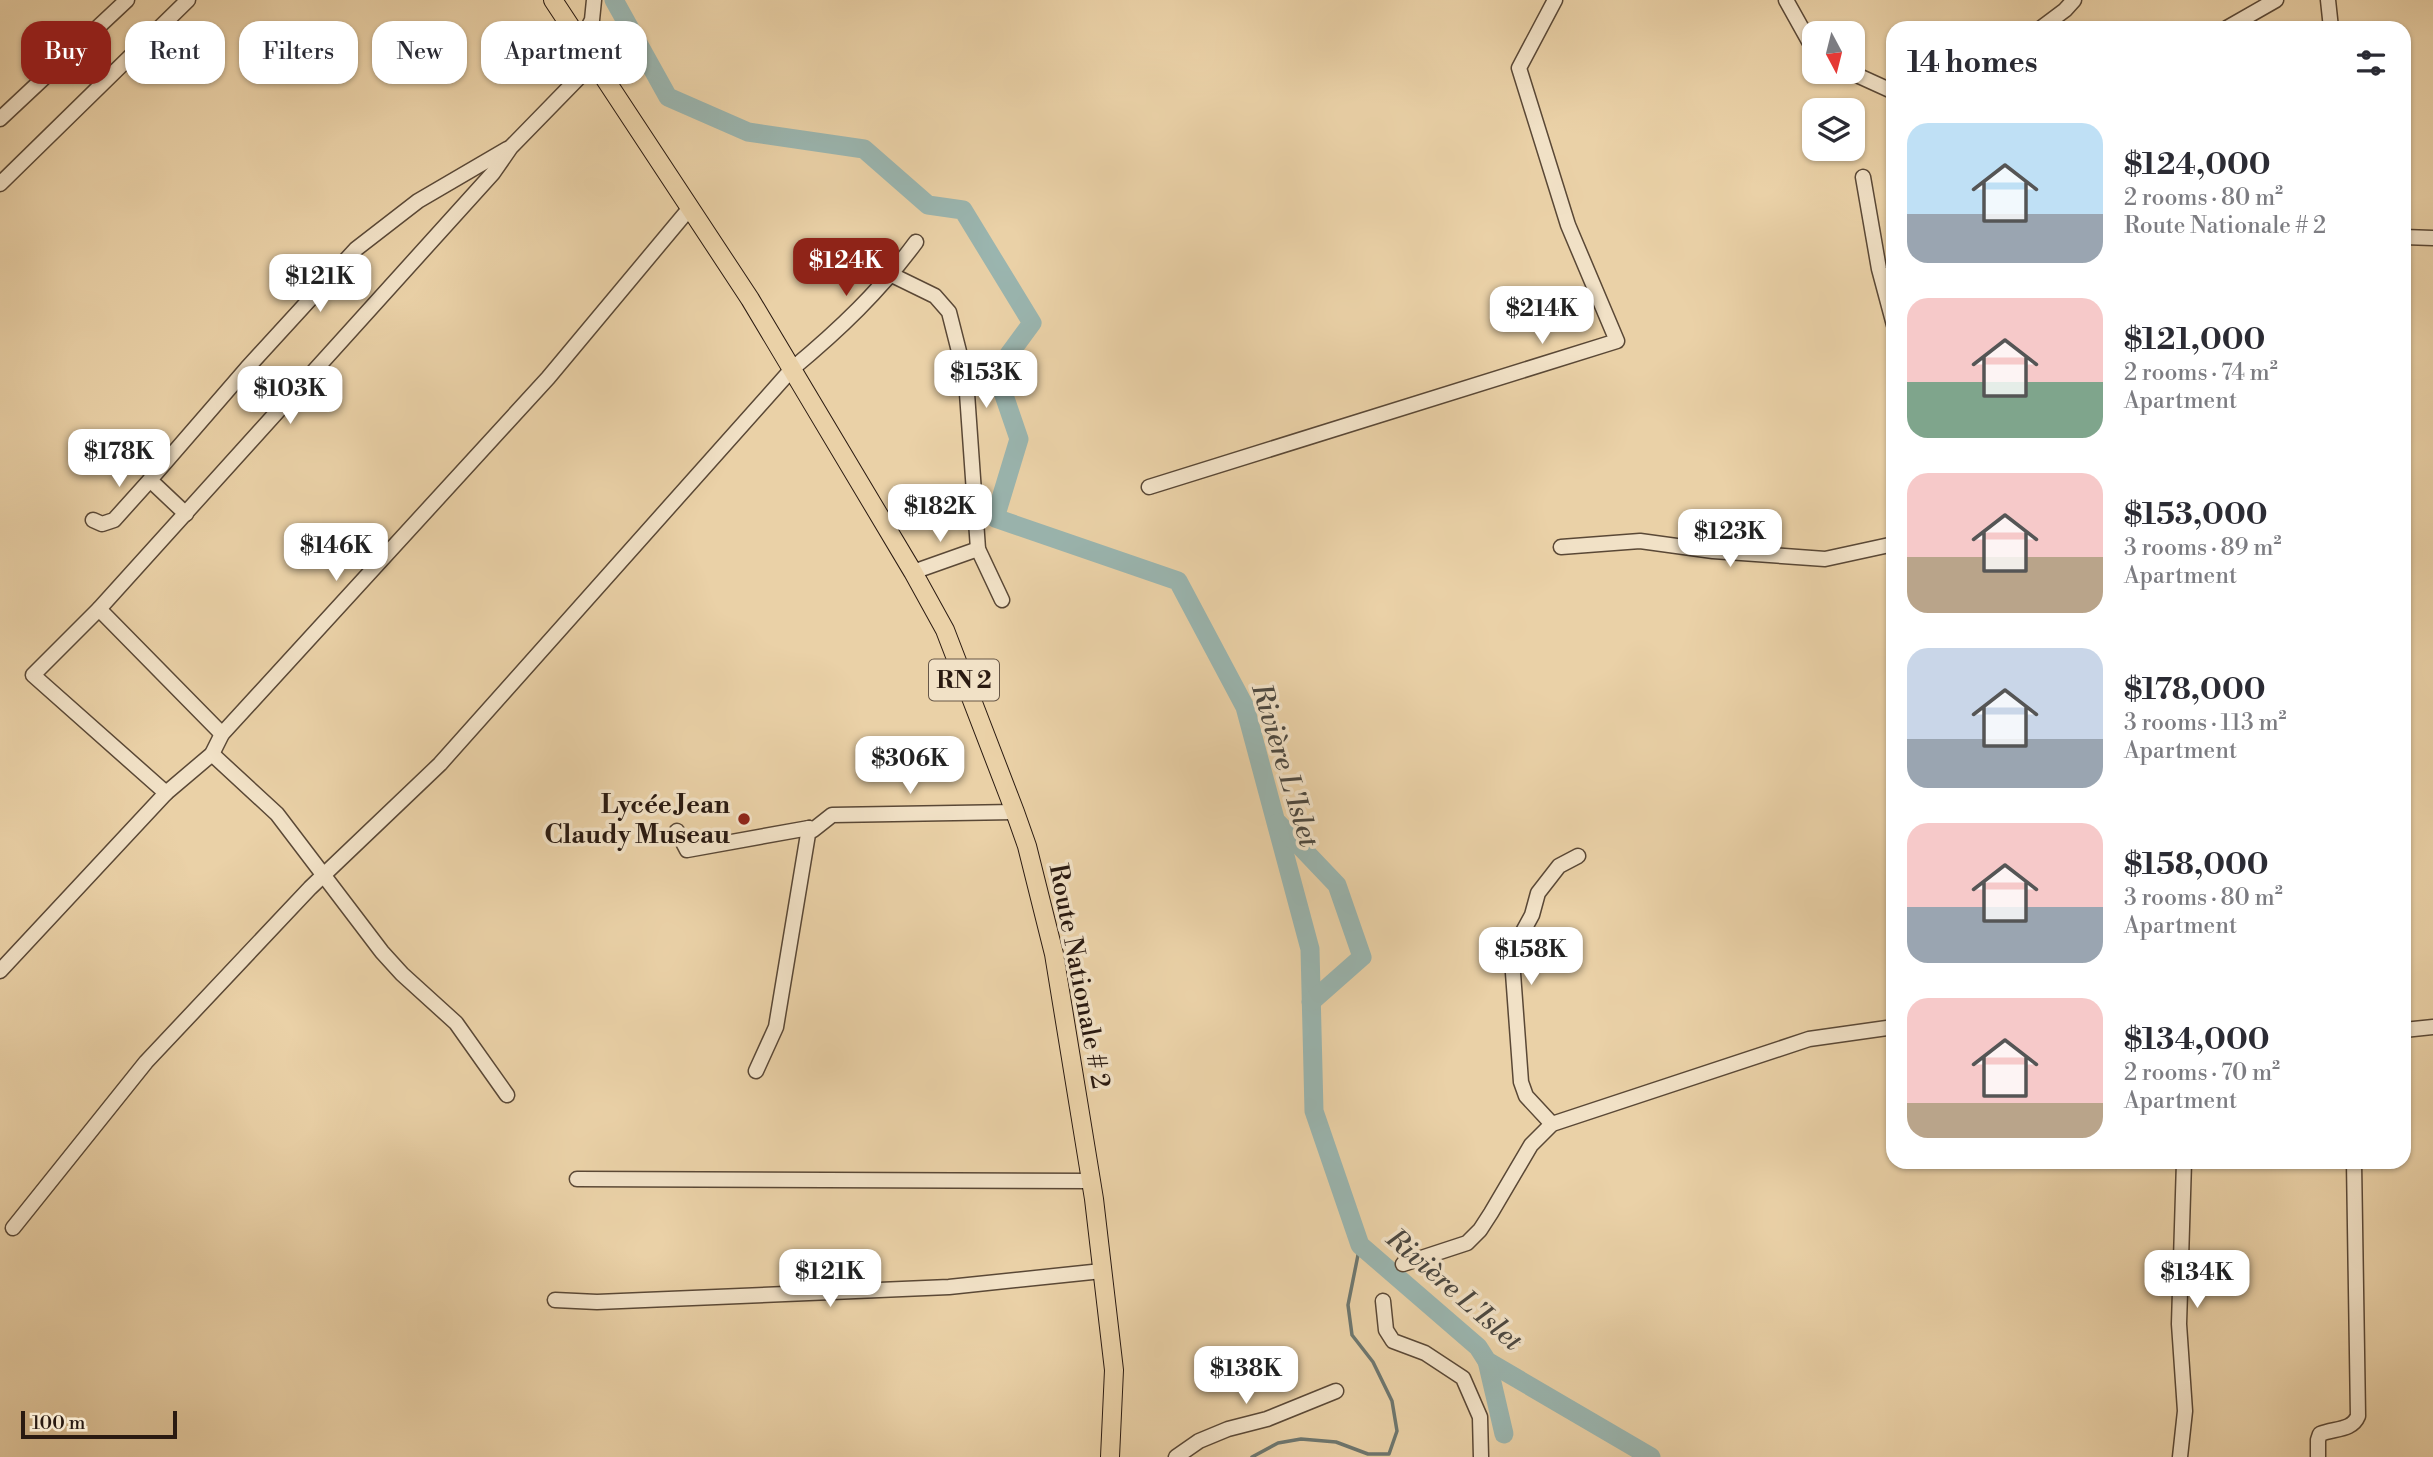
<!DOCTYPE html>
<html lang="en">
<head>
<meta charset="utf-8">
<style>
  body { margin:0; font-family:"Libre Bodoni",serif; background:#f7f7f7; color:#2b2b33; height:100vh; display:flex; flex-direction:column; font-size:26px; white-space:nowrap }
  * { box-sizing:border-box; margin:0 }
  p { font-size:23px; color:#7c7c81 }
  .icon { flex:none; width:38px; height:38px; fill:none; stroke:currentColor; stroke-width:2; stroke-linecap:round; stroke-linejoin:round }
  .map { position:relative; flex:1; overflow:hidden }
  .details { position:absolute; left:1886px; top:21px; width:525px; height:1148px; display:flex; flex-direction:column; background:#fff; border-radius:21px; box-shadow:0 2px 5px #0004 }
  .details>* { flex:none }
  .top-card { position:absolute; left:21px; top:21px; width:665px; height:63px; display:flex; gap:14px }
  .needle { width:46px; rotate:173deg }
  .controls { position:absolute; left:1802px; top:21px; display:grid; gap:14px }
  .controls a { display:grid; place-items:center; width:63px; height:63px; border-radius:14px; background:#fff; box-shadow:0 2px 5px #0004; font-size:35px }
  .scale { position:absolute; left:21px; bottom:18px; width:156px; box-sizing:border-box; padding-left:7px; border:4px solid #2a1a11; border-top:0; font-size:19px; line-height:24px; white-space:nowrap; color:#2a1a11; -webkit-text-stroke:5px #f1e1c6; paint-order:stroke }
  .price { position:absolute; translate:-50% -60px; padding:0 16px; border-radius:14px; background:#fff; color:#222; font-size:23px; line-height:46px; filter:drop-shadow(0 2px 4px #0008) }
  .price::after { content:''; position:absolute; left:50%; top:42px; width:21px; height:16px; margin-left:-10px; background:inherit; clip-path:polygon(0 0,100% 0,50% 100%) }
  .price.current { background:#8f2418; color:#fff }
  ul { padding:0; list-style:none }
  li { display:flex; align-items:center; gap:21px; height:175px; padding:0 21px }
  li span { display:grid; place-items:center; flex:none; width:196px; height:140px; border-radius:21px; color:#555 }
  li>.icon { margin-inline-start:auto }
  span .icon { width:84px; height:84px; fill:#fffc; stroke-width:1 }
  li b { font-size:30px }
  h2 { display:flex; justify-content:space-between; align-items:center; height:84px; padding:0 21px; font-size:30px }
  .chip { padding:0 24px; border-radius:21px; background:#fff; box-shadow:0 2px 5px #0004; font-size:24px; line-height:63px }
  .chip.current { background:#8f2418; color:#fff }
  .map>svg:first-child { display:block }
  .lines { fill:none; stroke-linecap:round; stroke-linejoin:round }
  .stream { stroke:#6d7770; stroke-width:3.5 }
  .river { stroke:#9ab5af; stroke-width:19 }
  .minor-casing { stroke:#5a4836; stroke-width:17 }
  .major-casing { stroke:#2a1a11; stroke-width:20 }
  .minor { stroke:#f1e1c6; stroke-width:14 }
  .major { stroke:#ead1a7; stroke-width:18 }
  .poi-dot { fill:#8f2418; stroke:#f1e1c6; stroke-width:2.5 }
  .labels { text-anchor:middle; stroke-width:7; stroke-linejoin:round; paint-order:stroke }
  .shield { fill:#f1e1c6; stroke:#665647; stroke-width:2 }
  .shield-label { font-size:24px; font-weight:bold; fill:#2a1a11 }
  .poi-label { font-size:26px; font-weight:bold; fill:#2a1a11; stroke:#f1e1c6; text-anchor:end }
  .street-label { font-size:26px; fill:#2a1a11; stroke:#f1e1c6 }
  .water-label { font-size:28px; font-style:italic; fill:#4c4840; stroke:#f1e1c6 }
</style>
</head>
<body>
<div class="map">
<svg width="2433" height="1457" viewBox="0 0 2433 1457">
  <rect width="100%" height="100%" fill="#ead1a7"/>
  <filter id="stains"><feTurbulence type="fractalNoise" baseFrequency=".00286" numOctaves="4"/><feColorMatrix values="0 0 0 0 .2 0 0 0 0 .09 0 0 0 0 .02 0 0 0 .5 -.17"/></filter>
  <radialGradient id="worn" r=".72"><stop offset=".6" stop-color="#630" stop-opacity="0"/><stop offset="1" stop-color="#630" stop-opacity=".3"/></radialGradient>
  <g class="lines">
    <path class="stream" d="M1252 1457 1278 1443 1301 1439 1336 1442 1368 1454H1389L1397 1431 1392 1401 1373 1362 1352 1335 1348 1305 1360 1245"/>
    <g class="river">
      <path d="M614 0 668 97 748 132 864 149 928 205 963 210 1032 323 996 372 1019 439 995 518 1178 581 1245 707 1310 949 1314 1111 1360 1245 1478 1347 1487 1361 1651 1457"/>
      <path d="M1278 823 1337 885 1362 957 1311 1002"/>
      <path d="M1487 1361 1504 1434"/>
    </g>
    <defs>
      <g id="minor">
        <path d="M1786 0 1815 52"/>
        <path d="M2328 0 2331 28"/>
        <path d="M2041 28 2065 10 2074 0"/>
        <path d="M2227 28 2276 0"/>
        <path d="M580 43 592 20 594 0"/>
        <path d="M1850 72 1894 92"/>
        <path d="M0 119 127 0"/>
        <path d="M1863 177 1879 269 1894 325"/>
        <path d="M0 184 188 0"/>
        <path d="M2404 237 2433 238"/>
        <path d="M892 275 935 296 949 312 966 379 978 549 1002 600"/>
        <path d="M1149 487 1617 341 1568 225 1519 68 1555 0"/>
        <path d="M186 514 150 480 247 368 356 249 418 201 507 149"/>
        <path d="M93 520 102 524 114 520 150 480"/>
        <path d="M1561 547 1640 541 1713 551 1825 559 1894 544"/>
        <path d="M913 572 978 549"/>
        <path d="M99 609 222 734"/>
        <path d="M212 754 277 814 382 952 402 974 456 1023 507 1095"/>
        <path d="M166 793 33 675 99 609 493 173 511 147 593 63"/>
        <path d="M677 831 687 850 809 828 813 830 832 815 1015 812"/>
        <path d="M0 971 166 793 212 754 222 734 548 378 689 209"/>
        <path d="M2404 1030 2433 1027"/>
        <path d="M756 1071 776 1027 809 828"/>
        <path d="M1552 1124 1526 1096 1521 1082 1513 973 1520 937 1532 915 1538 893 1559 866 1578 856"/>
        <path d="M577 1179 1091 1181"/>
        <path d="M13 1228 146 1062 310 888 440 764 792 369C839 330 880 291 916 242"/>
        <path d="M1403 1264 1467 1243 1480 1230 1491 1213 1531 1145 1552 1124 1809 1039 1894 1027"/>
        <path d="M555 1300 597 1302 949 1287 1102 1271"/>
        <path d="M1383 1301 1386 1330 1393 1341 1425 1353 1463 1378 1480 1417 1481 1457"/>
        <path d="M1176 1457 1199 1441 1228 1429 1267 1419 1336 1391"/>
        <path d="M2180 1457 2185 1411 2179 1324 2184 1162"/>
        <path d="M2318 1457V1440L2320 1434C2334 1428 2352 1431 2358 1416L2354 1162"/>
      </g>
      <path id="major" d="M553 0 750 299 913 572 945 630 1015 812 1027 846 1054 954 1094 1199 1114 1370 1110 1457"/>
    </defs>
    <use href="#minor" class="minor-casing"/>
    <use href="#major" class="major-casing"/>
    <use href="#minor" class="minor"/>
    <use href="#major" class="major"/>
  </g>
  <circle class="poi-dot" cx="744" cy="819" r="7"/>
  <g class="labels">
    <rect class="shield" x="929" y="659.5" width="70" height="41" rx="5"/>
    <g class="shield-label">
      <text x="964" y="688">RN 2</text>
    </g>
    <g class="poi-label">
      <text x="730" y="813">Lycée Jean<tspan x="730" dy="30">Claudy Museau</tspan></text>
    </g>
    <g class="street-label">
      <text transform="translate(1080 976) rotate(79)" y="9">Route Nationale # 2</text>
    </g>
    <g class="water-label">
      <text transform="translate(1286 765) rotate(73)" y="10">Rivière L'Islet</text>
      <text transform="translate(1455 1289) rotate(41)" y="10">Rivière L'Islet</text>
    </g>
  </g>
  <rect width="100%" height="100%" filter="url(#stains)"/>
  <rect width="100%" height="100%" fill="url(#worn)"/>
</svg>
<div class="controls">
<a><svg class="needle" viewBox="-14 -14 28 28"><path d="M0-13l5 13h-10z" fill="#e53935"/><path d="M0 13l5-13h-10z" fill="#7c7c81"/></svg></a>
<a><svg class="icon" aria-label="layers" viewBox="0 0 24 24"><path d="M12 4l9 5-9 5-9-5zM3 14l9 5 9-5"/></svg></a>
</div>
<div class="scale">100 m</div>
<b class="price current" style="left:846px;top:298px">$124K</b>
<b class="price" style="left:320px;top:314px">$121K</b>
<b class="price" style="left:1542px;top:346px">$214K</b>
<b class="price" style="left:986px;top:410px">$153K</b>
<b class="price" style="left:290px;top:426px">$103K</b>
<b class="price" style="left:119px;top:489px">$178K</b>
<b class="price" style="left:940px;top:544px">$182K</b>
<b class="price" style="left:1730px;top:569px">$123K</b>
<b class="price" style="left:336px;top:583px">$146K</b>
<b class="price" style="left:910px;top:796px">$306K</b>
<b class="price" style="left:1531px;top:987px">$158K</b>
<b class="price" style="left:830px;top:1309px">$121K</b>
<b class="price" style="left:2197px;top:1310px">$134K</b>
<b class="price" style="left:1246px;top:1406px">$138K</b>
<div class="top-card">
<a class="chip current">Buy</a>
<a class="chip">Rent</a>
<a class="chip">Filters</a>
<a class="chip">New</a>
<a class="chip">Apartment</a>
</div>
<section class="details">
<h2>14 homes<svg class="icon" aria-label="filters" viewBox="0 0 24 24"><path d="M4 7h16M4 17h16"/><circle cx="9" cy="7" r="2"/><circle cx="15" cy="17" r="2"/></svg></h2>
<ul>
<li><span style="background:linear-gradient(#bfe0f5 65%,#9aa5b1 0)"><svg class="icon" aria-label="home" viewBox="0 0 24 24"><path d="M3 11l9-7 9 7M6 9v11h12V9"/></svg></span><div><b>$124,000</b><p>2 rooms · 80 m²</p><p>Route Nationale # 2</p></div></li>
<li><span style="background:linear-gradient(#f6c9c9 60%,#7fa58c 0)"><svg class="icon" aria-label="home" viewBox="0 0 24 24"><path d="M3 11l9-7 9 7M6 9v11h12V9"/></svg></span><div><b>$121,000</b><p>2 rooms · 74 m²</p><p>Apartment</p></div></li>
<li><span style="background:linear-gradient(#f6c9c9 60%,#b9a48a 0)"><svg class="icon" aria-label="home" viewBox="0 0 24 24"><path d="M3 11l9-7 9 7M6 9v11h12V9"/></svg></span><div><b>$153,000</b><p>3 rooms · 89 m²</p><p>Apartment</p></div></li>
<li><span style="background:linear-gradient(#c9d6e8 65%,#9aa5b1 0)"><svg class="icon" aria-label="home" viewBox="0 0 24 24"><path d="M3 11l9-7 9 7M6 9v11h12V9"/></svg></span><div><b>$178,000</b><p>3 rooms · 113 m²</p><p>Apartment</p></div></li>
<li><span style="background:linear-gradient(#f6c9c9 60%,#9aa5b1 0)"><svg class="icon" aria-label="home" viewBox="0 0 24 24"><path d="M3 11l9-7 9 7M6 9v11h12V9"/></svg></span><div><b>$158,000</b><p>3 rooms · 80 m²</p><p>Apartment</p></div></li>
<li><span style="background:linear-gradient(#f6c9c9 75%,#b9a48a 0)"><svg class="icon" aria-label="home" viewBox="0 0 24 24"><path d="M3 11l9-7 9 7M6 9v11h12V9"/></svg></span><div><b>$134,000</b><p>2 rooms · 70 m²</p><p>Apartment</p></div></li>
</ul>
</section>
</div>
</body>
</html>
